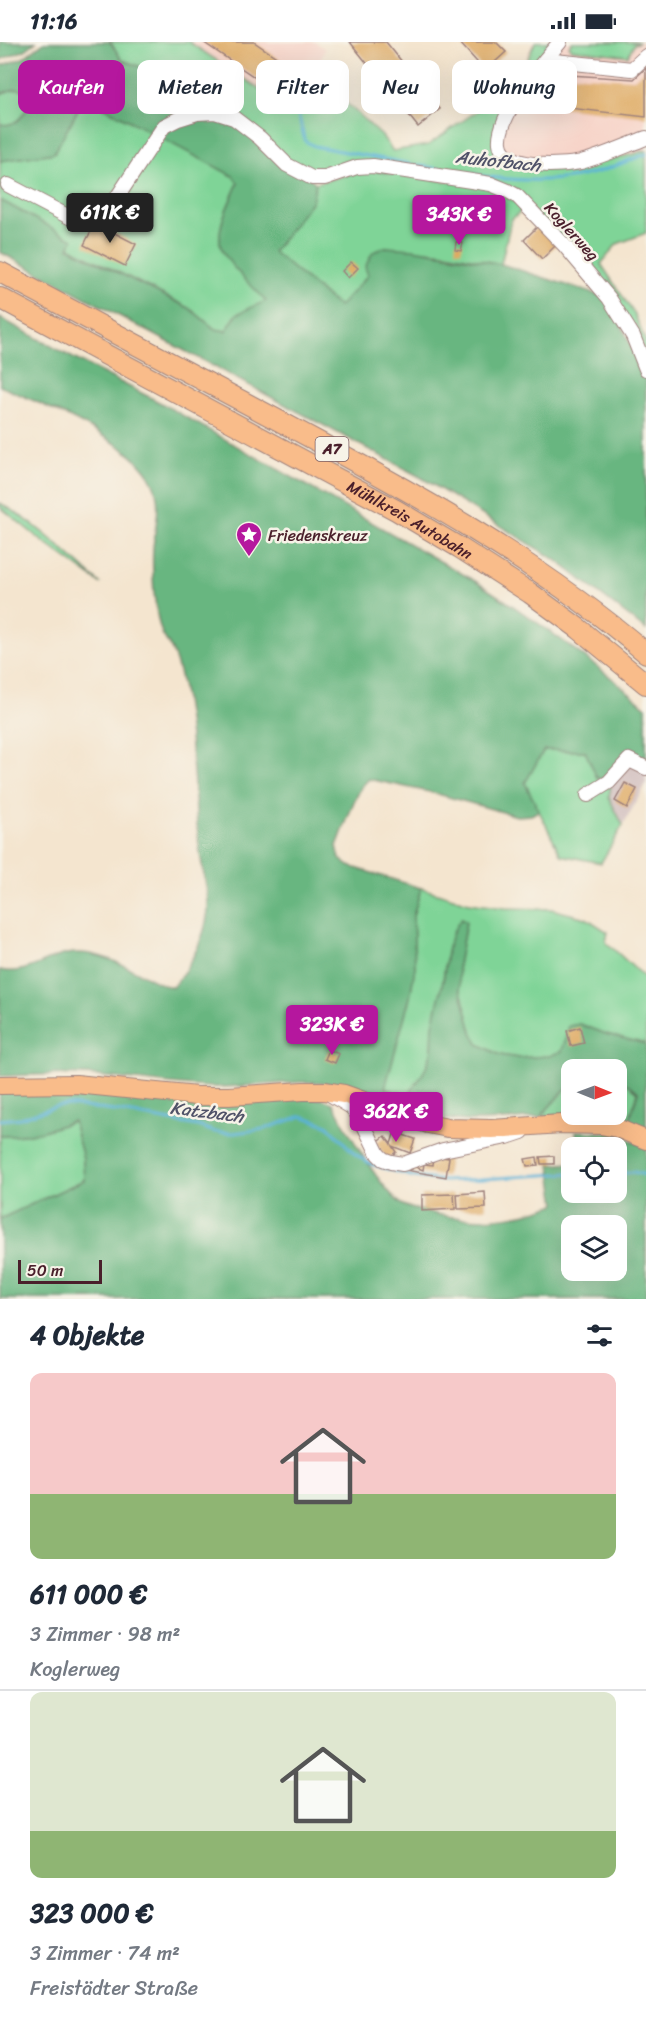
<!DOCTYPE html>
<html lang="de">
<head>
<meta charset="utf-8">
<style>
  body { margin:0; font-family:Sriracha,sans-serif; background:#f2f2f3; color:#1f2937; height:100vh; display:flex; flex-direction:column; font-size:22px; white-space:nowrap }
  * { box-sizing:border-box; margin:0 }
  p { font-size:20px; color:#747a83 }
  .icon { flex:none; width:33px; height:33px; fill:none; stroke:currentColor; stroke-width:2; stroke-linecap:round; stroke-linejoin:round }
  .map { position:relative; height:1257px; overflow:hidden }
  .panel { display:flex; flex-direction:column; background:#fff; flex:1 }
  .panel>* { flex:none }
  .top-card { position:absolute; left:18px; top:18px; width:610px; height:54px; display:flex; gap:12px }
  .needle { width:39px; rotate:91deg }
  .tools { position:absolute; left:561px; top:1017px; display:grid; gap:12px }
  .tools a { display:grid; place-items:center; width:66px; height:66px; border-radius:12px; background:#fff; box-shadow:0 6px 24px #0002; font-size:30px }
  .scale { position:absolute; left:18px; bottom:15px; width:84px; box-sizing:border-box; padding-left:6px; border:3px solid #4a1f2b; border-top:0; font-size:16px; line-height:21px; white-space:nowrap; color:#4a1f2b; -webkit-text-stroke:4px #f7f3e8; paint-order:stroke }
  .price { position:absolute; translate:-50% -51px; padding:0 14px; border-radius:6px; background:#b5179e; color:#fff; font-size:20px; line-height:39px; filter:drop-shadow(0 2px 3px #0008) }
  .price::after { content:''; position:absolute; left:50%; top:36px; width:18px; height:14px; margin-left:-9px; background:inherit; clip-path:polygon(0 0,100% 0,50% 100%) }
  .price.active { background:#222; color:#fff }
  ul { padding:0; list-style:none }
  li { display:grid; align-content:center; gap:12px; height:318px; padding:0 30px }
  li+li { border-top:2px solid #e0e1e3 }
  li span { display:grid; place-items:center; height:186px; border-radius:12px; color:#555 }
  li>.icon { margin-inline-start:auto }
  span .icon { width:108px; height:108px; fill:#fffc; stroke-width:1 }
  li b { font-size:26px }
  h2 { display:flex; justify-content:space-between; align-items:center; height:72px; padding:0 30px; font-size:26px }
  .tag { padding:0 21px; border-radius:12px; background:#fff; box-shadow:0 6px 24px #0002; font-size:21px; line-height:54px }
  .tag.active { background:#b5179e; color:#fff }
  .status { display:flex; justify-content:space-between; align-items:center; height:42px; padding:0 30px; background:#fff; direction:ltr }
  .status svg { height:16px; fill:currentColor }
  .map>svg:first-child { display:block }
  .built { fill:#f7d1c6 }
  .industrial { fill:#d2bfbf }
  .green { fill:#7fd497; stroke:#647a61; stroke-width:1.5 }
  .forest { fill:#67b680; stroke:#586a56; stroke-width:1.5; fill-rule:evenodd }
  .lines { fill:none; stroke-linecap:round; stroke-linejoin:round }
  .stream { stroke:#5ab2d8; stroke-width:3 }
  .building { fill:#dfaa63 }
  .minor-casing { stroke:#9f827d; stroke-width:16 }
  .major-casing { stroke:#9f827d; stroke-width:20 }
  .highway-casing { stroke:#9f827d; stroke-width:22 }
  .minor { stroke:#fff; stroke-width:14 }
  .major { stroke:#f9bc8a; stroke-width:18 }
  .highway { stroke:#f9bc8a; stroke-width:20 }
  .labels { text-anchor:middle; stroke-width:5; stroke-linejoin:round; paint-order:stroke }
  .shield { fill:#f7f3e8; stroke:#7e5f64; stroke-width:1.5 }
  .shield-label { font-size:15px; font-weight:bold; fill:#4a1f2b }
  .street-label { font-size:16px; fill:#4a1f2b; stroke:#f7f3e8 }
  .poi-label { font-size:16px; fill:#4a1f2b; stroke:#f7f3e8; text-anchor:start }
  .water-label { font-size:18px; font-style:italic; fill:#505268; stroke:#f7f3e8 }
</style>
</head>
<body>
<div class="status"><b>11:16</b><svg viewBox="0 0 49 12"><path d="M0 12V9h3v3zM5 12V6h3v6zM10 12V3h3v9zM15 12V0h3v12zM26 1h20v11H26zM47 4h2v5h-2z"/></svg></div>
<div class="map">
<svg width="646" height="1257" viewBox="0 0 646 1257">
  <rect width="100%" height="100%" fill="#f7f3e8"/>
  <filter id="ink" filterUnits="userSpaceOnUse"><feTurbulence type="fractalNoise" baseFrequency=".0167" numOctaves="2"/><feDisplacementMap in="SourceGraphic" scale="12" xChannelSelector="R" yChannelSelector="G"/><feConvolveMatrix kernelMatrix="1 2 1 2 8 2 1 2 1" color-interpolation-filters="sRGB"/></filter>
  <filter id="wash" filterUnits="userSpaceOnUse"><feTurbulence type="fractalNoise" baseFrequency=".008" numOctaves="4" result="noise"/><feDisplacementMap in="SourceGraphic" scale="24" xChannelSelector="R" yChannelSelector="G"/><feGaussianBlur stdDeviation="1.35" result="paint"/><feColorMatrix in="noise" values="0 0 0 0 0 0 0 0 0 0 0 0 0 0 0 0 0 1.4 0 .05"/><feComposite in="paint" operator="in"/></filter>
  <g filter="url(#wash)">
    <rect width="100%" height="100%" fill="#f4e5cf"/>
    <g class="built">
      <path d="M189 0H315L325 7 311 42 302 52 285 60 278 59Z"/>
      <path d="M533 0H646V108L623 116 602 119 521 125 428 103 477 69 515 33 524 21Z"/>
    </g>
    <path class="industrial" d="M630 722 646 730V742L623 783 609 756 611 743Z"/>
    <g class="green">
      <path d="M110 0H189L278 59C297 61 308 48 315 32L382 94 393 109 428 103 477 69 524 25 535 0H555L500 73 501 116 511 124 521 125C563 122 606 122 646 108V191L617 202 601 222 635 273 646 301V319L641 304 515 148 410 128 314 132 199 68 181 42 163 33 122 18Z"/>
      <path d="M572 0H640L634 2 628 14 571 7 569 4Z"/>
      <path d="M17 46 24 48 30 56C27 70 17 86 0 82V52Z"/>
      <path d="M85 55 233 134 238 141C231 158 218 181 220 200 221 218 254 245 267 259L237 272 226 289 215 287 189 266 69 205 72 197 0 158V119L54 111Z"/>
      <path d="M366 128 489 145 525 165 511 178 501 222 446 211 385 205 368 233 340 265 273 210 312 159 316 141Z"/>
      <path d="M0 461C38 482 68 513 101 542L42 499 0 465Z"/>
      <path d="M544 708 585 709 597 735 606 738 611 743 609 756 623 783 601 821 561 813 525 741Z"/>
      <path d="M421 846 469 861 505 866 551 867 586 876 608 890 606 900 646 937V1002L606 992 580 982 562 1009 550 1014 519 1016 500 1013 478 1002 472 990 460 946 458 923 466 880 447 910 440 958 433 986 432 1008 426 1026 416 1043 408 1052 395 1050 385 1045 410 955 415 925 413 874Z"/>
      <path d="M617 1039 630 1043 638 1050 629 1079 592 1073 616 1072Z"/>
      <path d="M571 1041V1072L540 1075Z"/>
      <path d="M73 1079 83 1116 84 1138 0 1177V1094C26 1095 49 1088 73 1079Z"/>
    </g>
    <g class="forest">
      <path d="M0 0H36L25 8 0 18Z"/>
      <path d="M44 0H110L122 18 163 33 181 42 192 55 199 68 154 92 85 55 54 111 0 119V82C17 86 27 71 30 56 20 41 15 47 0 52V24L23 16Z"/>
      <path d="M226 76 316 141 312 159 273 210 339 265 368 233 365 225 373 210 385 205 413 207 501 222 604 255 615 269 646 337V588L556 518 422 436 0 210V158L73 197 69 206 189 266 215 287 226 289 237 272 266 259C254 245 221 218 220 200 218 181 231 158 238 141L233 134 159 95 183 77Z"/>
      <path d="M0 276 75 317 161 361 475 539C534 577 593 618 646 665V723L628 713 606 738 597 736 585 709 544 708 525 741 539 769 531 773 517 774 434 751 369 737 362 744 353 762 337 804 340 817 349 824 421 846 413 874 415 925 410 955 385 1046 396 1050 408 1052C419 1039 429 1025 432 1007 433 1000 432 992 433 984 436 967 441 951 444 934 446 914 448 893 461 877L466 880 458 923 460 946 472 990 478 1002 500 1013 519 1016 550 1014 562 1009 569 984 580 982 606 992 646 1002V1087L629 1079 638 1050 630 1043 617 1039 616 1028H572L571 1041 540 1075C501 1078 460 1084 422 1071 394 1062 366 1046 336 1042 295 1036 254 1046 213 1045 174 1044 135 1037 96 1034 64 1031 32 1033 0 1034V928C25 934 43 917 67 912 100 906 133 929 163 943L173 945C190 924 206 895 208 867 209 847 201 825 199 804 193 747 193 689 180 633 178 626 176 618 173 611 171 604 165 598 162 591 157 580 156 564 154 551 153 536 152 521 153 506 155 484 163 461 152 439 133 398 41 362 0 344Z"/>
      <path d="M0 1048 322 1057 333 1061C347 1088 379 1146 403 1163 409 1166 418 1168 425 1169 468 1182 514 1178 556 1162L550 1123 571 1121 572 1150H616V1106L577 1105 576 1089 615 1091 646 1105V1257H0V1177L84 1138 83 1116 73 1079C49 1088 26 1095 0 1094ZM572 1184H616V1228H572Z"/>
    </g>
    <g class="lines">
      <g class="stream">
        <path d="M297 67 305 99 314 104 411 122"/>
        <path d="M416 123C475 133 536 147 594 131 612 126 629 118 646 112"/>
        <path d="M0 1078 20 1076 57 1064 70 1063 121 1070 198 1084 215 1090 234 1091 264 1087 302 1074 327 1083 355 1112 371 1122 414 1135 444 1139 468 1138 572 1131"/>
        <path d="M616 1132 634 1130 646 1133"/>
      </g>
    </g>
    <g id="blocks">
      <g class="building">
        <path d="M203 0H254L288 23 272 47Z"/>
        <path d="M350 0H386L440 67 418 85Z"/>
        <path d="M459 0H496L506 10 485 29Z"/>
        <path d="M646 26V75L534 62 553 32 634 37Z"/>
        <path d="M95 181 136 202 125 224 84 203Z"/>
        <path d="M540 182 558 201 542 217 524 198Z"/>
        <path d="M456 200 463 201 461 209 455 208Z"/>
        <path d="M351 220 358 226 348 236 342 229Z"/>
        <path d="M625 741 637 747 627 766 615 759Z"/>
        <path d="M580 985 584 1001 571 1004 567 989Z"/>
        <path d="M329 1008 339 1012 335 1021 325 1017Z"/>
        <path d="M397 1083 406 1086 403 1093 415 1097 410 1111 392 1104 396 1110 386 1117 376 1101 385 1094 391 1102Z"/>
        <path d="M434 1114 449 1116 446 1135 399 1127 400 1124 412 1127 413 1124 423 1128 424 1122 433 1123Z"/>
        <path d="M554 1114V1122H541L540 1115Z"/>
        <path d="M537 1115 538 1123 527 1124 525 1117Z"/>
        <path d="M485 1150 486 1166 458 1167 457 1152Z"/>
        <path d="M454 1152 455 1167 422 1169V1153Z"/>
      </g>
    </g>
  </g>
  <g filter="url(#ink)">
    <use href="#blocks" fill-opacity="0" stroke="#9f827d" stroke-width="1.5"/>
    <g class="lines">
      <defs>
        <g id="minor">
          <path d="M560 0C542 21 497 73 500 101 503 128 562 124 581 120 603 114 625 104 646 96"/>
          <path d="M545 18 632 27 646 14"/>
          <path d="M8 143 75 178 93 176 108 166 114 160 164 84 178 77 197 71 215 70 234 76 260 96 287 123 312 136H325L357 125 373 124 491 142 508 149 517 154 565 204 609 256 633 294 646 327"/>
          <path d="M588 753 609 740 629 718 646 726"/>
          <path d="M331 1053 351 1065 360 1075 378 1112 383 1117 391 1120 403 1122 443 1108 507 1095 522 1090"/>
        </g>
        <path id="major" d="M0 1043 76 1042 197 1054H229L303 1049H324L344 1052 428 1082 448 1086 492 1087 561 1082 601 1083 617 1086 646 1098"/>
        <g id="highway">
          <path d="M0 230C95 281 190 332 285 382 411 449 537 518 646 611"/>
          <path id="s1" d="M0 256 396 468 460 506 530 551 578 586 646 642"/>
        </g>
      </defs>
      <use href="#minor" class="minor-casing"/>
      <use href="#major" class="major-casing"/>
      <use href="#highway" class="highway-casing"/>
      <use href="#minor" class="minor"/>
      <use href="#major" class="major"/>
      <use href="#highway" class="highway"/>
    </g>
  </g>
  <defs>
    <symbol id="sight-pin" viewBox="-11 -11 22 30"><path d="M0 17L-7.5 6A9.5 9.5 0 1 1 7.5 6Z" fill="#b5179e" stroke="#f7f3e8"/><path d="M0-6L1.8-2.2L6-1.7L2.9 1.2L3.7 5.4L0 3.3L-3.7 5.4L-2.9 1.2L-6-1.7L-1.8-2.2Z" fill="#fff"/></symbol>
  </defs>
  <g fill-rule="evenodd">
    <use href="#sight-pin" x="234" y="478" width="30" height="40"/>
  </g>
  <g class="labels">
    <rect class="shield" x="315.5" y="395" width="33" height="24" rx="4.5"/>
    <g class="shield-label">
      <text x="332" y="412">A7</text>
    </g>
    <g class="street-label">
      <text transform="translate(572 189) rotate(48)" y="6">Koglerweg</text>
      <text dy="6" stroke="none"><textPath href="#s1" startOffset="466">Mühlkreis Autobahn</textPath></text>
    </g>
    <g class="poi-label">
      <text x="268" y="499">Friedenskreuz</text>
    </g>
    <g class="water-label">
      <text transform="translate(498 119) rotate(6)" y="6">Auhofbach</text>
      <text transform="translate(207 1070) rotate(7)" y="6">Katzbach</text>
    </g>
  </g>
</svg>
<div class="tools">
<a><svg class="needle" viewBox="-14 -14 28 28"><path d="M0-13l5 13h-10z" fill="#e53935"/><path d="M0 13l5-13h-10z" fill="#747a83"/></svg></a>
<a><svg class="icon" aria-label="locate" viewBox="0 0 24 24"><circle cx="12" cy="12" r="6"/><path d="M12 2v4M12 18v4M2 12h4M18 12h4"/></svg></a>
<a><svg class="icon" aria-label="layers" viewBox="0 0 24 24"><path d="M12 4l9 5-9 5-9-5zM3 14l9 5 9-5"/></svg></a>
</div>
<div class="scale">50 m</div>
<b class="price active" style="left:110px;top:202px">611K €</b>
<b class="price" style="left:459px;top:204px">343K €</b>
<b class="price" style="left:332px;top:1014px">323K €</b>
<b class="price" style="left:396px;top:1101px">362K €</b>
<div class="top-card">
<a class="tag active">Kaufen</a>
<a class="tag">Mieten</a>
<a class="tag">Filter</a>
<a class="tag">Neu</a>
<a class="tag">Wohnung</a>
</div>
</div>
<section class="panel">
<h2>4 Objekte<svg class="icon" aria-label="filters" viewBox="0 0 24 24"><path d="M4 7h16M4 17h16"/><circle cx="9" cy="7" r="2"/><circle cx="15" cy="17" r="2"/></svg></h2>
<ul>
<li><span style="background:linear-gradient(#f6c9c9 65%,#8fb573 0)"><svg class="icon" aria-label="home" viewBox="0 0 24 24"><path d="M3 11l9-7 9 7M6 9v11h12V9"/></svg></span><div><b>611 000 €</b><p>3 Zimmer · 98 m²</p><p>Koglerweg</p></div></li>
<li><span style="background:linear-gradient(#dfe7d0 75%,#8fb573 0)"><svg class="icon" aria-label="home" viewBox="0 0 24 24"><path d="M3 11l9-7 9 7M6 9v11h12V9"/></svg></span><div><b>323 000 €</b><p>3 Zimmer · 74 m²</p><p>Freistädter Straße</p></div></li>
</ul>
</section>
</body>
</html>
